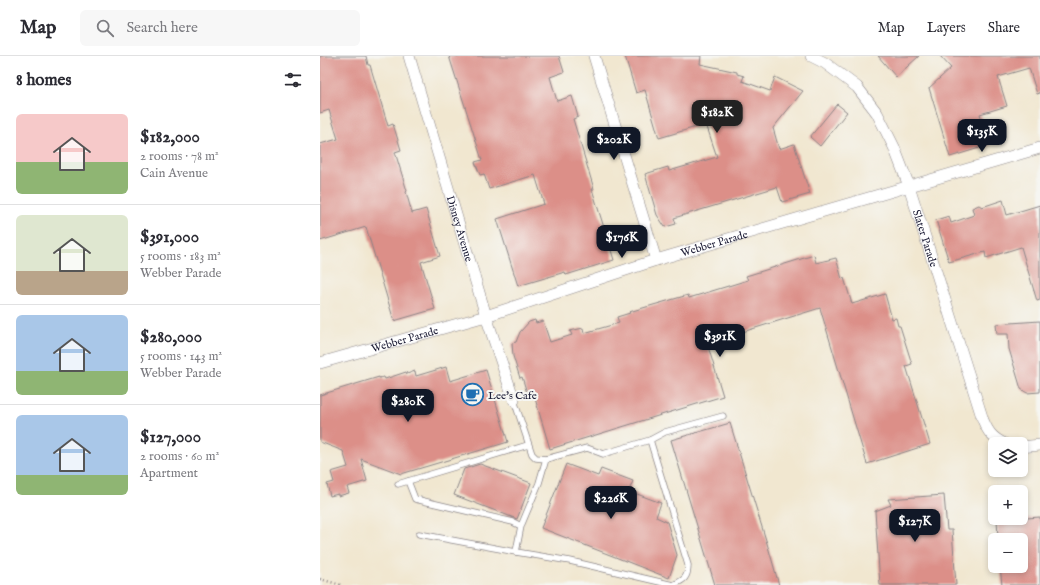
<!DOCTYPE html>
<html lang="en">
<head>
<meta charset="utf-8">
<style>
  body { margin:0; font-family:"IM FELL English",serif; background:#f7f7f7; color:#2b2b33; height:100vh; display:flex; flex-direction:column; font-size:15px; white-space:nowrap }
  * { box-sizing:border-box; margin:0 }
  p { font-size:13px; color:#7c7c81 }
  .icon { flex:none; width:22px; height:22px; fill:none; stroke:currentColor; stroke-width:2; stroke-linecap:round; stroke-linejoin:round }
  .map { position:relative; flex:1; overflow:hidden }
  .drawer { display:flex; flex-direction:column; background:#fff; width:320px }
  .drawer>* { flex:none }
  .fabs { position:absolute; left:668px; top:381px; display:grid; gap:8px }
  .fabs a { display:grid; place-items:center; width:40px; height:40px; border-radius:6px; background:#fff; box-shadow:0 2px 6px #0003; font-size:20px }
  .price { position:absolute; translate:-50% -34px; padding:0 9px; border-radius:8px; background:#111827; color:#fff; font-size:13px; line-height:26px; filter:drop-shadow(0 1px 2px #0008) }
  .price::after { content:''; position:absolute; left:50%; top:24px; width:12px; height:9px; margin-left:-6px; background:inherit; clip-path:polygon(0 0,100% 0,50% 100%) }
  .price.selected { background:#222; color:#fff }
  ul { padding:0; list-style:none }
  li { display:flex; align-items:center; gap:12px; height:100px; padding:0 16px }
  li+li { border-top:1px solid #e1e1e2 }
  li span { display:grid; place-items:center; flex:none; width:112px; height:80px; border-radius:6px; color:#555 }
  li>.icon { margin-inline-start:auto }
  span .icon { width:48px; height:48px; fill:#fffc; stroke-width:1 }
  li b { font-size:17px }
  h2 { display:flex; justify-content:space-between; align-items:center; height:48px; padding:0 16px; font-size:17px }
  header { display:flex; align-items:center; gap:24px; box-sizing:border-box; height:56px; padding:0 20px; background:#fff; border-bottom:1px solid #e1e1e2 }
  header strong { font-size:19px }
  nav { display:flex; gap:22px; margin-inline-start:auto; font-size:14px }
  .search { width:280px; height:36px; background:#f7f7f7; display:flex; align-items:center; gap:10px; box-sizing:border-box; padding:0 14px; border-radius:6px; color:#7c7c81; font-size:15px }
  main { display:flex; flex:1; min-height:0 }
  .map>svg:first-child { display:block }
  .building { fill:#dc8f88 }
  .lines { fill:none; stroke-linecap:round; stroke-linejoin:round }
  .service-casing { stroke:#8a8486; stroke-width:7 }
  .minor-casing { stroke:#8a8486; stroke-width:12 }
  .path { stroke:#8a8486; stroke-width:2.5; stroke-dasharray:1 3; stroke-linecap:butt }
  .service { stroke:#fff; stroke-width:5.5 }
  .minor { stroke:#fff; stroke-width:11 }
  .labels { text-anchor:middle; stroke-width:4; stroke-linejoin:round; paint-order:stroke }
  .street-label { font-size:11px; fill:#22223b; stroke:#f6f6f2 }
  .poi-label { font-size:11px; fill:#22223b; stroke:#f6f6f2; text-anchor:start }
</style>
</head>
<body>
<header>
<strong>Map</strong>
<div class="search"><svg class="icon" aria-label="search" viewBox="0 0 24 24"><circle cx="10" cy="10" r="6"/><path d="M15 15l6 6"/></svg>Search here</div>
<nav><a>Map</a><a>Layers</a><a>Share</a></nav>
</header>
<main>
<section class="drawer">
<h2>8 homes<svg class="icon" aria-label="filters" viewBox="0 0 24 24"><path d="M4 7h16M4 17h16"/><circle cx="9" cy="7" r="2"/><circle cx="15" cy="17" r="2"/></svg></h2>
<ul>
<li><span style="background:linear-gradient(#f6c9c9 60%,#8fb573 0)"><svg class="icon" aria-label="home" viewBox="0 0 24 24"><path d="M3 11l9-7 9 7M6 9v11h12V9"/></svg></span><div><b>$182,000</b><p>2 rooms · 78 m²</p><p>Cain Avenue</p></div></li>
<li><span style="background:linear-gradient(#dfe7d0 70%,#b9a48a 0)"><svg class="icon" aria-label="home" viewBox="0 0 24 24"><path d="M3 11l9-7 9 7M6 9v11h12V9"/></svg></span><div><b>$391,000</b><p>5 rooms · 183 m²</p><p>Webber Parade</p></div></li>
<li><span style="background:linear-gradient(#a9c7e8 70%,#8fb573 0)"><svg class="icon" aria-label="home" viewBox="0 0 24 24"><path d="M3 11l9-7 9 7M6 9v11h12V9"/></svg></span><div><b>$280,000</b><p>5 rooms · 143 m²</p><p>Webber Parade</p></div></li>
<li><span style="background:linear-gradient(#a9c7e8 75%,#8fb573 0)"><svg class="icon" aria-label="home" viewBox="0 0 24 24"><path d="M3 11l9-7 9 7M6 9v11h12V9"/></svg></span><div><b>$127,000</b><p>2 rooms · 60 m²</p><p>Apartment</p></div></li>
</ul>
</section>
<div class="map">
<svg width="720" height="529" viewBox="0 0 720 529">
  <rect width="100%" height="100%" fill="#f6f6f2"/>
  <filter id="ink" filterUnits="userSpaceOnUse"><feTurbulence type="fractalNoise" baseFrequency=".025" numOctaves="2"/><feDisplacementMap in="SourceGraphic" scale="8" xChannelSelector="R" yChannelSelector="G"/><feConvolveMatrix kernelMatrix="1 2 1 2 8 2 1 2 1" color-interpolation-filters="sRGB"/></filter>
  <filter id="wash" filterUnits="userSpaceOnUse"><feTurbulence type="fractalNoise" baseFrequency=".012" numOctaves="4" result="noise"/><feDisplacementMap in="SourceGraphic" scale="16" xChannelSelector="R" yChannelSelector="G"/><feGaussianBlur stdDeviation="0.9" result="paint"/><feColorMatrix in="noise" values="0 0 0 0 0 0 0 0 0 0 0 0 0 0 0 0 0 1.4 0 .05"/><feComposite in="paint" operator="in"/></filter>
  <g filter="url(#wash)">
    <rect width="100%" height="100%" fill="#f1e7d0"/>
    <g id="blocks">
      <g class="building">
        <path d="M0 0H46L48 9H50L68 70 73 68 81 94 75 96 87 135 86 136 92 157 106 153 120 200 101 206 115 253 74 265 46 171 0 185V88L18 83 9 54 0 57Z"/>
        <path d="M129 0H239L244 16 230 21 237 45 252 40 258 61 253 63 274 133H272L294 204 246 219 245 216 198 230 177 163 224 148 215 119 169 133 164 118 160 119 155 106 162 104Z"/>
        <path d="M305 0H381L380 8 417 16V18L424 20 422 25 450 35 455 21 483 35 453 72 459 93 474 88 490 138 462 146 457 131 354 162 356 168 345 171 337 159 325 118 348 111 349 115 397 101 386 68 339 82 325 34 316 37Z"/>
        <path d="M558 0H599L576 21Z"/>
        <path d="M620 0H720V37L717 38 709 12 678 21 687 50 660 58 669 89 630 101 609 32 631 12Z"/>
        <path d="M517 48 527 56 500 90 490 81Z"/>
        <path d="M683 144 687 159 720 149V244L717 245 701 191 666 202 665 196 629 206 616 164 629 160 631 167 654 159 652 152 659 149 662 151Z"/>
        <path d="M494 199 496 207 516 202 522 223 524 222 532 248 565 238 572 263 576 262 578 270H580L592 308 586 310 610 388 547 408 500 252 387 287 403 340 230 393 214 339 208 340 202 321 200 322 193 300 192 287 196 286 200 276 209 266 215 264 216 267 223 265 230 286 252 279 250 275 263 272 264 277 299 267 297 261 310 257 309 256 368 239 369 242 428 224 426 220Z"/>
        <path d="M720 265V336L707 337 701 333 689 293 688 278H677L676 268Z"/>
        <path d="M126 311 130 325 166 314 188 386 81 418 41 403 47 425 27 431 29 437 18 440V438L10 440 7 428 14 426 11 416 28 411 23 395 0 386V339L59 321V322L64 321 65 323 86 316 87 318 95 315 96 320Z"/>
        <path d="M410 367 449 494 459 529H395L351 384Z"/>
        <path d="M160 408 211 427 197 463 134 439 144 413Z"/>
        <path d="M246 408 278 420 281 413 313 425 309 435 341 447 336 461 347 466 357 499 349 522 221 472Z"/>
        <path d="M624 439 627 474H632L636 529H560L555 455 571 449 568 443Z"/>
        <path d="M720 461V529H682L680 510H701V484H678L677 462H694V463Z"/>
      </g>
    </g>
  </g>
  <g filter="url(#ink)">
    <use href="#blocks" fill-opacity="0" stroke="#8a8486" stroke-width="1"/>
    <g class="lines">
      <defs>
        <g id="service">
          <path d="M194 344 212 398 216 402 226 403 267 392 283 398 330 384 345 376 403 360"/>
          <path d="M88 425 95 443 193 466 201 470 196 496 250 505 353 529C364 524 368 522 368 509L330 384"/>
          <path d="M78 428 208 389"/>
          <path d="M201 470 219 427 226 403"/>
          <path d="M99 478 196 496"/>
        </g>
        <g id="minor">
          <path id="s1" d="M89 0 166 260 194 344"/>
          <path d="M274 0 336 204"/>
          <path id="s2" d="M491 0 505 7 537 31 557 57 574 91 589 130 663 364C668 376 672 382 685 388"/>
          <path id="s3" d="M0 307 166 260 336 204 720 92"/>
          <path d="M701 391 720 389"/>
        </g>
      </defs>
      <use href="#service" class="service-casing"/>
      <use href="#minor" class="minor-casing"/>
      <path class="path" d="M0 523 21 529"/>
      <use href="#service" class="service"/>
      <use href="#minor" class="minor"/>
    </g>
  </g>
  <defs>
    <symbol id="cafe-ring" viewBox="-11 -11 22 22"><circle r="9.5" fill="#f6f6f2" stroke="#1f6fb2" stroke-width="1.5"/><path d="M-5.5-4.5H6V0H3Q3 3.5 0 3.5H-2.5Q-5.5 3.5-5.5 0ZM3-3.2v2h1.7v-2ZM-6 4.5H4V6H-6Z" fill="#1f6fb2"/></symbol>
  </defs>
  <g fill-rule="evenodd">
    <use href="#cafe-ring" x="140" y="326" width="25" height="25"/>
  </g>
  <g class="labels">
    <g class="street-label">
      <text dy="4" stroke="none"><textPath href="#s1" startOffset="180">Disney Avenue</textPath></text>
      <text dy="4" stroke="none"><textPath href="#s2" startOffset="223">Slater Parade</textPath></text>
      <text dy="4" stroke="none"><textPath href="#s3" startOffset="412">Webber Parade</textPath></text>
      <text dy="4" stroke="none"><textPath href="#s3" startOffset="88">Webber Parade</textPath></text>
    </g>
    <g class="poi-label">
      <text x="168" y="343">Lee's Cafe</text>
    </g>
  </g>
</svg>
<div class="fabs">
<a><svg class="icon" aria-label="layers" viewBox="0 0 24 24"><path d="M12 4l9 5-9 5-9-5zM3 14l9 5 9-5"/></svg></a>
<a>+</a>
<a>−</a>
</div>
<b class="price selected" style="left:397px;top:78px">$182K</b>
<b class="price" style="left:662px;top:97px">$135K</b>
<b class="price" style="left:294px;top:105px">$202K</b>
<b class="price" style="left:302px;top:203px">$176K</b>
<b class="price" style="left:400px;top:302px">$391K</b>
<b class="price" style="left:88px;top:367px">$280K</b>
<b class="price" style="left:291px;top:464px">$226K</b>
<b class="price" style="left:595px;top:487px">$127K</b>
</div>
</main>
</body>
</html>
